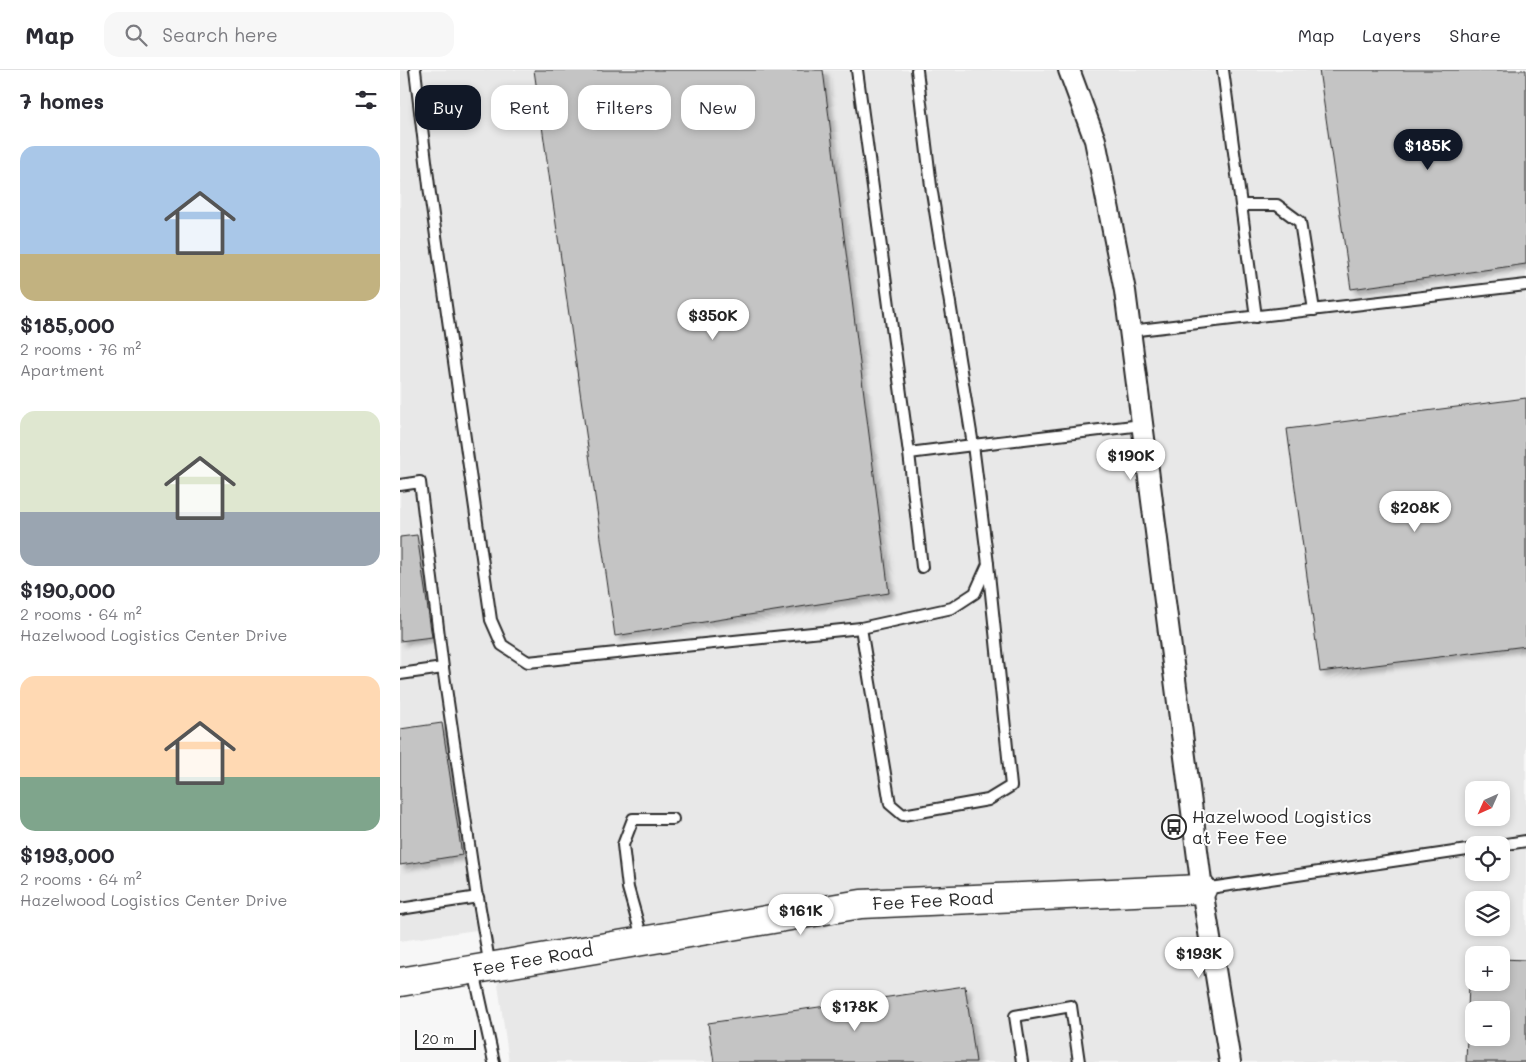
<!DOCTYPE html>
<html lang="en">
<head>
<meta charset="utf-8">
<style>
  body { margin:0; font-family:Mali,sans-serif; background:#f7f7f7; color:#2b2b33; height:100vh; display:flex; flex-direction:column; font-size:19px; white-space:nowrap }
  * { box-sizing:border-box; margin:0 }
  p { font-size:16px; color:#7c7c81 }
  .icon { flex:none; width:28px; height:28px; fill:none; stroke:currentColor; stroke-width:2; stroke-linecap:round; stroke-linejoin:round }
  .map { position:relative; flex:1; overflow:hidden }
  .panel { display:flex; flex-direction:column; background:#fff; width:400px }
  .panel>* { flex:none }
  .banner { position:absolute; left:15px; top:15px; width:475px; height:45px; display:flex; gap:10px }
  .needle { width:32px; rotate:225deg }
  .controls { position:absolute; left:1065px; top:711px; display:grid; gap:10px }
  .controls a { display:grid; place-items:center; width:45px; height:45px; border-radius:10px; background:#fff; box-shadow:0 2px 8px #0003; font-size:25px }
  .scale { position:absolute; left:15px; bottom:12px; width:61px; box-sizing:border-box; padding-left:5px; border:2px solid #2b2b2b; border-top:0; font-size:14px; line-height:18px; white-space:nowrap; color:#2b2b2b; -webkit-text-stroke:4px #fff; paint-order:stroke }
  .price { position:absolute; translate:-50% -42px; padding:0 11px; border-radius:18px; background:#fff; color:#222; font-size:16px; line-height:32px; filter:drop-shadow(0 1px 2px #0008) }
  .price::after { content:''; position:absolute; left:50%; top:30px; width:15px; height:11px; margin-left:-8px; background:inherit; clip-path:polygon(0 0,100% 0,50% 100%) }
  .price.current { background:#111827; color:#fff }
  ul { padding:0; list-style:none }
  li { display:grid; align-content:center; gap:10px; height:265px; padding:0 20px }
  li span { display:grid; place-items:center; height:155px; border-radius:15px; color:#555 }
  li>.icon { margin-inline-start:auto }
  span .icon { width:90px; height:90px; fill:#fffc; stroke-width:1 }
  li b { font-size:21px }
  h2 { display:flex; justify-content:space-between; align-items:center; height:60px; padding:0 20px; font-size:21px }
  .tag { padding:0 18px; border-radius:15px; background:#fff; box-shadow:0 2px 8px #0003; font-size:18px; line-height:45px }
  .tag.current { background:#111827; color:#fff }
  header { display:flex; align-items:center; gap:30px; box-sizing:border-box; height:70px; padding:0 25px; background:#fff; border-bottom:1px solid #e1e1e2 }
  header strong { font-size:24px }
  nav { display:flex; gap:28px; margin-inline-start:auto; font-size:18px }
  .search { width:350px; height:45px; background:#f7f7f7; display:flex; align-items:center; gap:12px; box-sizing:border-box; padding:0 18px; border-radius:15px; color:#7c7c81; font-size:19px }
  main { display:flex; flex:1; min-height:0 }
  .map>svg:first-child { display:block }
  .built { fill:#e8e8e8; fill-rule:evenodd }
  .building { fill:#c4c4c4; stroke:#2b2b2b; fill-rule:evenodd; filter:url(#shadow) }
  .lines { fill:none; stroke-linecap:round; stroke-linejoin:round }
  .lane-casing { stroke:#2b2b2b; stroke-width:14 }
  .street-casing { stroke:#2b2b2b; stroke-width:24 }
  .secondary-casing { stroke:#2b2b2b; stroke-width:31 }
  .lane { stroke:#fff; stroke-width:10 }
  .street { stroke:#fff; stroke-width:20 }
  .secondary { stroke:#fff; stroke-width:28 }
  .labels { text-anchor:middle; stroke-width:4; stroke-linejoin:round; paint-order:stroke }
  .poi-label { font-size:18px; fill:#2b2b2b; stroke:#fff; text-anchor:start }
  .street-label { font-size:18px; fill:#2b2b2b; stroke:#fff }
</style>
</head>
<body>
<header>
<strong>Map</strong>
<div class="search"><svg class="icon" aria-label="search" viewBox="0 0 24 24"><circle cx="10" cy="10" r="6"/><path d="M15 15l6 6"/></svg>Search here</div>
<nav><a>Map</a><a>Layers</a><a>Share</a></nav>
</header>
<main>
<section class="panel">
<h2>7 homes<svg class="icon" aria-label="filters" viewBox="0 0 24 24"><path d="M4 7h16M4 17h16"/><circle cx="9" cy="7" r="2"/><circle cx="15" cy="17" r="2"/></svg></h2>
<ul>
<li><span style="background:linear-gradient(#a9c7e8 70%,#c2b280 0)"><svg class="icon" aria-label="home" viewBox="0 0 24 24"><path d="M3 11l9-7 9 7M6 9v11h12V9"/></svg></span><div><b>$185,000</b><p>2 rooms · 76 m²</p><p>Apartment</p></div></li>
<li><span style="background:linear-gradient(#dfe7d0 65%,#9aa5b1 0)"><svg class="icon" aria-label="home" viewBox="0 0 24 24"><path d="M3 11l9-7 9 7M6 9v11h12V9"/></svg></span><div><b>$190,000</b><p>2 rooms · 64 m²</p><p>Hazelwood Logistics Center Drive</p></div></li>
<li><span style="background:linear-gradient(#ffd9b3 65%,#7fa58c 0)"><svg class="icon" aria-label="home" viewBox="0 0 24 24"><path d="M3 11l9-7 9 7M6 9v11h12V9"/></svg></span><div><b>$193,000</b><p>2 rooms · 64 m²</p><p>Hazelwood Logistics Center Drive</p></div></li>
</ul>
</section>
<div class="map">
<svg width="1126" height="992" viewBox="0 0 1126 992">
  <defs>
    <filter id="shadow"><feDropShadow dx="4.5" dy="4.5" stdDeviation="2.5" flood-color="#0004"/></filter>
  </defs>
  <rect width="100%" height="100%" fill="#f7f7f7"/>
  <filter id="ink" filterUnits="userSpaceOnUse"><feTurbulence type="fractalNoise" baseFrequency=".02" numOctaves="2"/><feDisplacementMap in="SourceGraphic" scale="10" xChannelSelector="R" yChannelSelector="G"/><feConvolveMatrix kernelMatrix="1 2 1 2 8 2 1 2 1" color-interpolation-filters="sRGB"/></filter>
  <g filter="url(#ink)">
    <path class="built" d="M0 0H1126V992H109L90 858 0 871ZM1074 720H1101V748H1074ZM1074 775H1101V802H1074ZM1074 830H1101V858H1074ZM1074 885H1101V912H1074ZM1074 940H1101V968H1074Z"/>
    <g class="building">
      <path d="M134 0H423L489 523 215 566Z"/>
      <path d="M919 0H1126V194L951 219Z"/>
      <path d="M1126 328V576L920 602 887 359Z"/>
      <path d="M17 465 32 567 0 571V467Z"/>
      <path d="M42 653 62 785 0 795V659Z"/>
      <path d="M1070 888H1074V912H1101V889L1126 890V992H1066ZM1074 940H1101V968H1074Z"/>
      <path d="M565 916 576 992H314L308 953Z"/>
    </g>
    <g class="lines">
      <defs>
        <g id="lane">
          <path d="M15 0 30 124 91 550 102 575 128 592 461 558 552 538 575 523 588 494 573 375 742 355"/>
          <path d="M457 0 509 383 573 375 531 116 517 0"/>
          <path d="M823 0 856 247"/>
          <path d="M842 135H877L900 152 914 240"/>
          <path d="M730 261 1126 215"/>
          <path d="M509 383 522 497"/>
          <path d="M0 415 20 412 43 598"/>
          <path d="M461 558 490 734 503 745 588 730 611 716 588 494"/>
          <path d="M0 604 43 598 77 828"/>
          <path d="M1100 775 1126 771"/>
          <path d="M803 819 1074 779"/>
          <path d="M0 839 78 827 90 897"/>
          <path d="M243 871 228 818 223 775 233 749H273"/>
          <path d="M74 901 94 992"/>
          <path d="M622 992 615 946 671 936 679 992"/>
        </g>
        <path id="street" d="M669 0 695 70 725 221 802 819 830 992"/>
        <path id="secondary" d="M0 912 461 834 802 819"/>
      </defs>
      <use href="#lane" class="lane-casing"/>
      <use href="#street" class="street-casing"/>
      <use href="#secondary" class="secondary-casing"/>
      <use href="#lane" class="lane"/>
      <use href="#street" class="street"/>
      <use href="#secondary" class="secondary"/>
    </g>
  </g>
  <defs>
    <symbol id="bus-ring" viewBox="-11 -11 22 22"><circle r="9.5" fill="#fff" stroke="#2b2b2b" stroke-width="1.5"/><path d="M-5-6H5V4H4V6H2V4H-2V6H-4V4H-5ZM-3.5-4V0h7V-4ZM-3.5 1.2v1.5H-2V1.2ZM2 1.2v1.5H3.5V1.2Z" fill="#2b2b2b"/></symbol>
  </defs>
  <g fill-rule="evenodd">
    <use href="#bus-ring" x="760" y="743" width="28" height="28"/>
  </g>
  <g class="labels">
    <g class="poi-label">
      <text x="792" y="753">Hazelwood Logistics<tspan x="792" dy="21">at Fee Fee</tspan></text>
    </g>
    <g class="street-label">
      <text transform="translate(533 831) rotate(-3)" y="6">Fee Fee Road</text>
      <text transform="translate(133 890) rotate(-10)" y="6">Fee Fee Road</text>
    </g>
  </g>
</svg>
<div class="controls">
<a><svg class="needle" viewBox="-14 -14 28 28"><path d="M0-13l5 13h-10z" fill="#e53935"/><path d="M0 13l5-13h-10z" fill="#7c7c81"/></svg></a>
<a><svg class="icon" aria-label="locate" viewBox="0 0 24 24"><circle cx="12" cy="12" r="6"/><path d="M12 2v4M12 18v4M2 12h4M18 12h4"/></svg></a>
<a><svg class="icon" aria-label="layers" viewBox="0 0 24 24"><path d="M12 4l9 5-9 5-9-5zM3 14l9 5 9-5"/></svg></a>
<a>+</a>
<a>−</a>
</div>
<div class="scale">20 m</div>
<b class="price current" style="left:1028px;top:101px">$185K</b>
<b class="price" style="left:313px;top:271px">$350K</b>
<b class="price" style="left:731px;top:411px">$190K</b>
<b class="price" style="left:1015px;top:463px">$208K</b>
<b class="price" style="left:401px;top:866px">$161K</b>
<b class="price" style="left:799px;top:909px">$193K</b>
<b class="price" style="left:455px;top:962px">$178K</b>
<div class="banner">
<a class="tag current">Buy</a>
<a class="tag">Rent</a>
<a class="tag">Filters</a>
<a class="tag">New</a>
</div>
</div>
</main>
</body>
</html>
